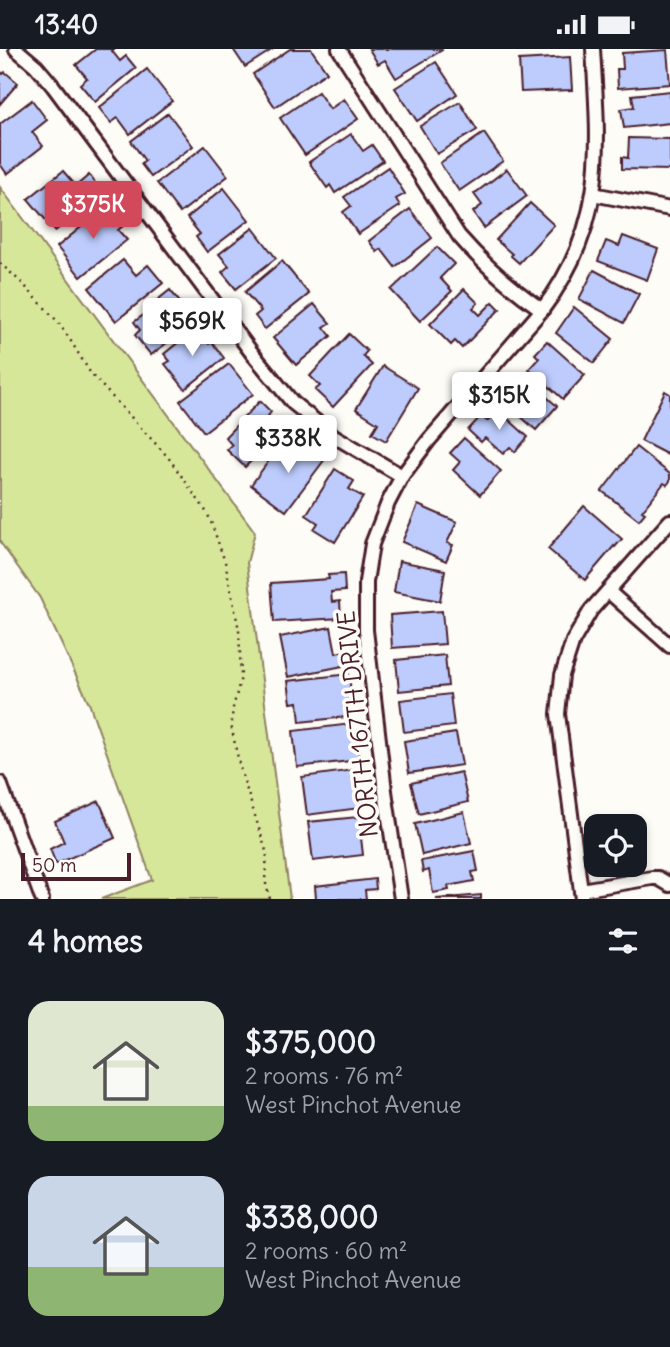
<!DOCTYPE html>
<html lang="en">
<head>
<meta charset="utf-8">
<style>
  body { margin:0; font-family:Delius,sans-serif; background:#20242c; color:#f1f3f6; height:100vh; display:flex; flex-direction:column; font-size:26px; white-space:nowrap }
  * { box-sizing:border-box; margin:0 }
  p { font-size:23px; color:#9ea1a6 }
  .icon { flex:none; width:38px; height:38px; fill:none; stroke:currentColor; stroke-width:2; stroke-linecap:round; stroke-linejoin:round }
  .map { position:relative; height:850px; overflow:hidden }
  .sheet { display:flex; flex-direction:column; background:#171b24; flex:1 }
  .sheet>* { flex:none }
  .tools { position:absolute; left:584px; top:765px; display:grid; gap:14px }
  .tools a { display:grid; place-items:center; width:63px; height:63px; border-radius:14px; background:#171b24; box-shadow:0 4px 10px #0003; font-size:35px }
  .scale { position:absolute; left:21px; bottom:18px; width:110px; box-sizing:border-box; padding-left:7px; border:4px solid #4a1f2b; border-top:0; font-size:19px; line-height:24px; white-space:nowrap; color:#4a1f2b; -webkit-text-stroke:5px #fdfcf7; paint-order:stroke }
  .price { position:absolute; translate:-50% -60px; padding:0 16px; border-radius:7px; background:#fff; color:#222; font-size:23px; line-height:46px; filter:drop-shadow(0 2px 4px #0008) }
  .price::after { content:''; position:absolute; left:50%; top:42px; width:21px; height:16px; margin-left:-10px; background:inherit; clip-path:polygon(0 0,100% 0,50% 100%) }
  .price.active { background:#d1495b; color:#fff }
  ul { padding:0; list-style:none }
  li { display:flex; align-items:center; gap:21px; height:175px; padding:0 28px }
  li span { display:grid; place-items:center; flex:none; width:196px; height:140px; border-radius:21px; color:#555 }
  li>.icon { margin-inline-start:auto }
  span .icon { width:84px; height:84px; fill:#fffc; stroke-width:1 }
  li b { font-size:30px }
  h2 { display:flex; justify-content:space-between; align-items:center; height:84px; padding:0 28px; font-size:30px }
  .status { display:flex; justify-content:space-between; align-items:center; height:49px; padding:0 35px; background:#171b24; direction:ltr }
  .status svg { height:19px; fill:currentColor }
  .map>svg:first-child { display:block }
  .green { fill:#d7e79a; stroke:#908362; stroke-width:2 }
  .building { fill:#bdccfd; stroke:#4a1f2b; stroke-width:2 }
  .lines { fill:none; stroke-linecap:round; stroke-linejoin:round }
  .street-casing { stroke:#4a1f2b; stroke-width:18 }
  .path { stroke:#4a1f2b; stroke-width:2.5; stroke-dasharray:2 5; stroke-linecap:butt }
  .street { stroke:#fdfcf7; stroke-width:12 }
  .labels { text-anchor:middle; stroke-width:7; stroke-linejoin:round; paint-order:stroke }
  .street-label { font-size:24px; fill:#4a1f2b; stroke:#fdfcf7 }
</style>
</head>
<body>
<div class="status"><b>13:40</b><svg viewBox="0 0 49 12"><path d="M0 12V9h3v3zM5 12V6h3v6zM10 12V3h3v9zM15 12V0h3v12zM26 1h20v11H26zM47 4h2v5h-2z"/></svg></div>
<div class="map">
<svg width="670" height="850" viewBox="0 0 670 850">
  <rect width="100%" height="100%" fill="#fdfcf7"/>
  <filter id="ink" filterUnits="userSpaceOnUse"><feTurbulence type="fractalNoise" baseFrequency=".0143" numOctaves="2"/><feDisplacementMap in="SourceGraphic" scale="14" xChannelSelector="R" yChannelSelector="G"/><feConvolveMatrix kernelMatrix="1 2 1 2 8 2 1 2 1" color-interpolation-filters="sRGB"/></filter>
  <g filter="url(#ink)">
    <path class="green" d="M0 138 255 483 247 514 290 850H101L152 831 89 654 40 549 0 493Z"/>
    <g class="building">
      <path d="M96 0H115L112 2 120 12 126 7 136 19 95 53 80 35 87 29 76 16Z"/>
      <path d="M233 0H273L245 18Z"/>
      <path d="M290 0H311L327 23 275 58 253 25Z"/>
      <path d="M369 0H441L442 1 396 29 385 11 378 15Z"/>
      <path d="M667 1 670 35 618 39 617 20H623L622 4Z"/>
      <path d="M570 8 572 41 521 43 519 11Z"/>
      <path d="M436 13 457 45 417 72 395 39Z"/>
      <path d="M147 20 172 52 130 85 118 69 111 74 99 59Z"/>
      <path d="M0 22 3 25 5 23 18 34 0 55Z"/>
      <path d="M670 42V74L624 79 621 60 634 58 632 46Z"/>
      <path d="M318 43 330 60 344 50 358 70 305 106 280 69Z"/>
      <path d="M32 51 47 71 32 83 43 97 7 125 0 115V75Z"/>
      <path d="M460 53 477 81 437 105 420 77Z"/>
      <path d="M168 64 193 97 151 128 141 115 145 112 131 92Z"/>
      <path d="M484 84 503 112 459 142 440 114Z"/>
      <path d="M351 85 363 102 372 96 383 112 335 144 330 136 327 139 309 113Z"/>
      <path d="M629 89 670 90V121L622 120V108L628 109Z"/>
      <path d="M205 97 228 127 180 164 157 134Z"/>
      <path d="M388 118 405 145 396 150 400 157 358 185 343 163 351 157 344 148Z"/>
      <path d="M507 120 527 147 484 179 473 163 482 156 474 145Z"/>
      <path d="M63 122 76 137 89 126 103 144 55 182 28 150Z"/>
      <path d="M224 139 249 171 207 203 196 188 200 185 187 169Z"/>
      <path d="M530 154 554 176 519 214 511 207 512 205 496 191Z"/>
      <path d="M108 156 124 176 118 181 127 191 81 228 57 198Z"/>
      <path d="M410 160 432 189 395 218 381 200 377 203 369 192Z"/>
      <path d="M253 179 276 209 236 240 222 223 229 217 219 205Z"/>
      <path d="M623 187 658 200 647 231 598 212 606 192 619 197Z"/>
      <path d="M437 198 454 215 440 229 452 242 420 272 391 241Z"/>
      <path d="M123 211 136 226 148 216 163 234 116 272 89 239Z"/>
      <path d="M282 212 309 245 265 280 255 267 261 262 245 243Z"/>
      <path d="M594 221 639 245 624 274 579 250Z"/>
      <path d="M464 240 478 254 473 259 480 266 493 253 500 260 462 299 455 292 451 296 430 275Z"/>
      <path d="M170 241 195 272 151 306 135 286 140 281 134 273 157 256 155 253Z"/>
      <path d="M314 255 330 274 324 278 331 287 296 316 273 289Z"/>
      <path d="M574 258 613 290 594 314 556 284Z"/>
      <path d="M196 279 209 295 212 293 224 309 185 340 165 315 170 312 164 305Z"/>
      <path d="M349 285 367 302 363 307 372 316 333 358 315 341 320 337 310 327Z"/>
      <path d="M547 292 585 326 563 350 529 320 539 309 535 305Z"/>
      <path d="M229 315 253 345 204 383 180 352Z"/>
      <path d="M383 317 418 339 386 392 372 384 378 374 356 360Z"/>
      <path d="M524 328 557 357 536 381 499 348 510 336 514 339Z"/>
      <path d="M665 342 670 345V407L641 392Z"/>
      <path d="M260 352 271 363 268 367 282 381 245 418 227 401 232 396 225 388Z"/>
      <path d="M497 360 528 388 515 403 510 398 503 405 485 389 481 393 468 381 481 367 487 372Z"/>
      <path d="M464 389 501 422 480 446 453 421 460 413 450 404Z"/>
      <path d="M304 394 325 410 286 462 251 436 279 398 293 409Z"/>
      <path d="M636 398 670 425V432L667 436 664 434 642 462 645 464 639 471 602 442Z"/>
      <path d="M335 420 354 432 349 440 363 448 335 493 314 480 318 474 306 466Z"/>
      <path d="M418 456 457 473 447 494 453 496 446 512 402 493Z"/>
      <path d="M584 457 622 490 615 498 614 497 585 531 548 500Z"/>
      <path d="M399 512 445 521 440 552 394 543Z"/>
      <path d="M344 525 345 542 331 543 332 553 340 552 341 569 274 573 271 534 329 530 328 526Z"/>
      <path d="M442 562 445 595 392 599 390 566Z"/>
      <path d="M331 578 336 604 345 602 348 616 288 628 280 588Z"/>
      <path d="M445 606 448 637 399 642 396 611Z"/>
      <path d="M349 625 352 654 345 655 346 668 300 673 298 653 291 654 288 632Z"/>
      <path d="M450 645 454 677 404 683 400 651Z"/>
      <path d="M351 675 352 687H356L359 711 297 718 293 682Z"/>
      <path d="M456 684 462 716 409 724 404 692Z"/>
      <path d="M361 720 363 733H356L360 759 307 766 302 728Z"/>
      <path d="M461 723 468 753 419 765 411 734Z"/>
      <path d="M99 752 115 789 56 815 50 800 64 793 55 772Z"/>
      <path d="M464 763 471 794 422 806 415 775Z"/>
      <path d="M368 767 370 779 360 780 363 806 313 812 308 773Z"/>
      <path d="M474 802 478 822 472 823 474 832 448 837 449 841 433 844 429 821 423 823 421 812Z"/>
      <path d="M375 830 376 840 365 841 366 850H316L315 837Z"/>
      <path d="M481 846V850H436Z"/>
    </g>
    <g class="lines">
      <defs>
        <g id="street">
          <path d="M16 0 36 17 53 37 252 304 293 354 334 387 402 427"/>
          <path d="M339 0 459 187C484 216 511 239 542 261"/>
          <path d="M593 145 670 160"/>
          <path d="M608 542 670 597"/>
          <path d="M0 734 42 850"/>
          <path d="M581 841 652 829H658L670 836"/>
          <path d="M401 850 385 742 366 581V533L372 495 388 454 402 427 429 391 542 261C607 175 599 101 593 0"/>
          <path d="M582 850 558 665 562 626 573 592 591 561 670 472"/>
        </g>
      </defs>
      <use href="#street" class="street-casing"/>
      <path class="path" d="M0 214 23 235 58 273 69 289 91 325 168 408 204 459 210 470 225 513 239 581 241 628 233 659 231 676 240 719 267 805 265 831 270 850"/>
      <use href="#street" class="street"/>
    </g>
  </g>
  <g class="labels">
    <g class="street-label">
      <text transform="translate(358 675) rotate(-96)" y="8">NORTH 167TH DRIVE</text>
    </g>
  </g>
</svg>
<div class="tools">
<a><svg class="icon" aria-label="locate" viewBox="0 0 24 24"><circle cx="12" cy="12" r="6"/><path d="M12 2v4M12 18v4M2 12h4M18 12h4"/></svg></a>
</div>
<div class="scale">50 m</div>
<b class="price active" style="left:93px;top:192px">$375K</b>
<b class="price" style="left:192px;top:309px">$569K</b>
<b class="price" style="left:499px;top:383px">$315K</b>
<b class="price" style="left:288px;top:426px">$338K</b>
</div>
<section class="sheet">
<h2>4 homes<svg class="icon" aria-label="filters" viewBox="0 0 24 24"><path d="M4 7h16M4 17h16"/><circle cx="9" cy="7" r="2"/><circle cx="15" cy="17" r="2"/></svg></h2>
<ul>
<li><span style="background:linear-gradient(#dfe7d0 75%,#8fb573 0)"><svg class="icon" aria-label="home" viewBox="0 0 24 24"><path d="M3 11l9-7 9 7M6 9v11h12V9"/></svg></span><div><b>$375,000</b><p>2 rooms · 76 m²</p><p>West Pinchot Avenue</p></div></li>
<li><span style="background:linear-gradient(#c9d6e8 65%,#8fb573 0)"><svg class="icon" aria-label="home" viewBox="0 0 24 24"><path d="M3 11l9-7 9 7M6 9v11h12V9"/></svg></span><div><b>$338,000</b><p>2 rooms · 60 m²</p><p>West Pinchot Avenue</p></div></li>
</ul>
</section>
</body>
</html>
